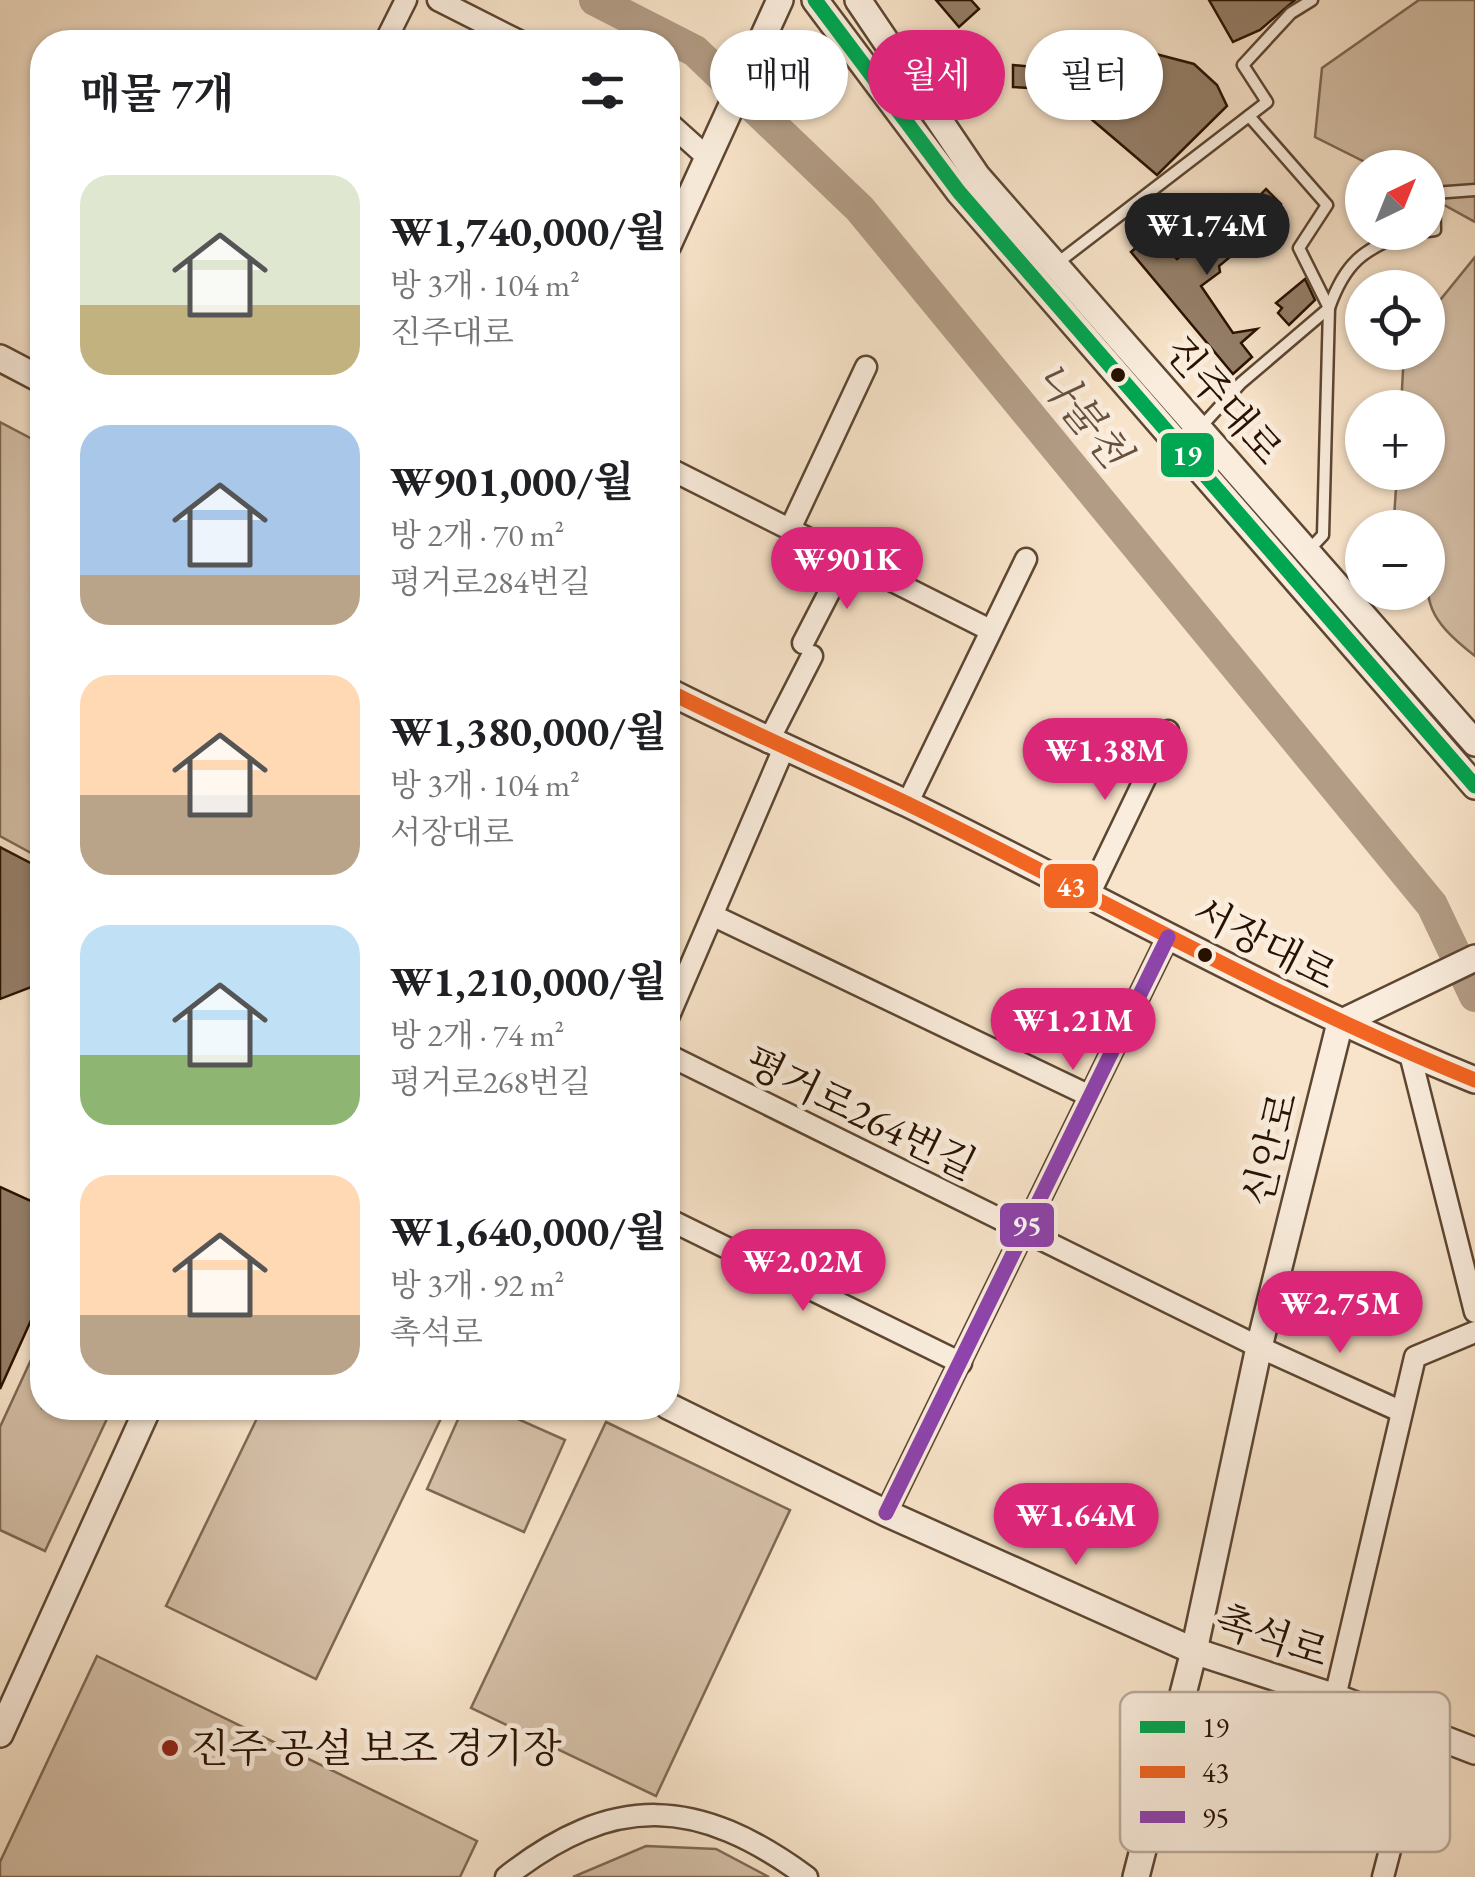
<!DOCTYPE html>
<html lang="ko">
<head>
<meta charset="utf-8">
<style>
  body { margin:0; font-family:"EB Garamond","Noto Serif KR",serif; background:#f2f2f2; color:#202124; height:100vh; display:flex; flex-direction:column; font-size:38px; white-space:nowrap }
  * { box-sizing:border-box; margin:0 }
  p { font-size:32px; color:#757577 }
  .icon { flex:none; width:55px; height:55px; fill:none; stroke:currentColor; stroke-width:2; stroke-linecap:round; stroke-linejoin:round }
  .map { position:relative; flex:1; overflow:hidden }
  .side { position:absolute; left:30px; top:30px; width:650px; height:1390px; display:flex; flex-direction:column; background:#fff; border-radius:40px; box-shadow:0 2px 8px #0004 }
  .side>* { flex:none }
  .top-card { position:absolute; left:710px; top:30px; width:615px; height:90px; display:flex; gap:20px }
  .needle { width:65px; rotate:43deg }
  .fabs { position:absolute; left:1345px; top:150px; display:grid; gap:20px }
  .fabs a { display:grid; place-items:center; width:100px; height:100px; border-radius:50%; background:#fff; box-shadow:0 2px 8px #0004; font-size:50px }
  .price { position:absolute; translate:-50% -85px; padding:0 22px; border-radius:35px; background:#db2777; color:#fff; font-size:32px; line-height:65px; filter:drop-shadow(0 2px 5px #0008) }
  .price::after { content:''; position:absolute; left:50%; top:60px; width:30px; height:22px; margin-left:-15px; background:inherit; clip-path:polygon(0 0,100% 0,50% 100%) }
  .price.selected { background:#222; color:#fff }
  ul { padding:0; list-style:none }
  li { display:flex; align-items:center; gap:30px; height:250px; padding:0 50px }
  li span { display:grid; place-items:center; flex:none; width:280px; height:200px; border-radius:30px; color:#555 }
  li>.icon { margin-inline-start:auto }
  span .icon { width:120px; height:120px; fill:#fffc; stroke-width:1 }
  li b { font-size:42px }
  h2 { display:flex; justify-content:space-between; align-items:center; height:120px; padding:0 50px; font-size:42px }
  .chip { padding:0 35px; border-radius:45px; background:#fff; box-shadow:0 2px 8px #0004; font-size:35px; line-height:90px }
  .chip.selected { background:#db2777; color:#fff }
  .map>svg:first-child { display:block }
  .green { fill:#d5c0a8; stroke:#7f6854; stroke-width:2.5 }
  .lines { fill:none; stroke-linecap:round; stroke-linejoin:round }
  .river { stroke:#b29c85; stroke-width:32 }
  .building { fill:#957f69; stroke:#291100; stroke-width:2.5 }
  .service-casing { stroke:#5d4632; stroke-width:15 }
  .minor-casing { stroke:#5d4632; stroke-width:25 }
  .tertiary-casing { stroke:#5d4632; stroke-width:30 }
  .service { stroke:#faeddd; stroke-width:10 }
  .minor { stroke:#faeddd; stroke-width:20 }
  .tertiary { stroke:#faeddd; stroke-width:25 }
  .bus-1-casing { stroke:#faeddd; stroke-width:22 }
  .bus-2-casing { stroke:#faeddd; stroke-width:22 }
  .bus-3-casing { stroke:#faeddd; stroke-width:22 }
  .bus-1 { stroke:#00a651; stroke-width:15 }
  .bus-2 { stroke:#f26522; stroke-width:15 }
  .bus-3 { stroke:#8e44ad; stroke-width:15 }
  .bus-dot { fill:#291100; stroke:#faeddd; stroke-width:4 }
  .poi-dot { fill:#8f2418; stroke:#faeddd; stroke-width:4 }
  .labels { text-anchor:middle; stroke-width:10; stroke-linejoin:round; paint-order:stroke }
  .street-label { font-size:40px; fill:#291100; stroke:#faeddd }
  .poi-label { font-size:40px; fill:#291100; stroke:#faeddd; text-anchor:start }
  .water-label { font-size:42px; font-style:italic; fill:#67503c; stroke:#faeddd }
  .key { fill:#faeddd; stroke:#bbab9b; stroke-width:2.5 }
  .key-label { font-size:28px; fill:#291100 }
  .line-badge { stroke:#faeddd; stroke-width:4 }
  .badge-label { font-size:28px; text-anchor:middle; font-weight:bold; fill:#fff }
</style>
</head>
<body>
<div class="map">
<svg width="1475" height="1877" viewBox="0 0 1475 1877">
  <rect width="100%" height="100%" fill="#f8e4ca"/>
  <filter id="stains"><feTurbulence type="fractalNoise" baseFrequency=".002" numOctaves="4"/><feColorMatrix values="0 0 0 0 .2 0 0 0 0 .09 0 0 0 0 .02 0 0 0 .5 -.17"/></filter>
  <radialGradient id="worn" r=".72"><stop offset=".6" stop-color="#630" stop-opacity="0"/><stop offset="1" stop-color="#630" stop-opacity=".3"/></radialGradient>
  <g class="green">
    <path d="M1419 0H1475V222L1428 196V168L1375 167 1315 137 1322 68Z"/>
    <path d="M1475 257V656C1416 610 1428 597 1428 528L1398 527 1394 518 1397 473 1428 472V408L1401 407 1404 353 1428 352V315Z"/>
    <path d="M0 422 34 440 42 451V859L0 836Z"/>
    <path d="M42 1336V1408H112L45 1551 0 1530V1427Z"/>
    <path d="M262 1408H446L316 1679 166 1606Z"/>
    <path d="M463 1408H493L565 1440 524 1532 427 1489Z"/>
    <path d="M606 1422 790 1510 656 1796 471 1708Z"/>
    <path d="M97 1656 477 1841 460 1877H0V1862Z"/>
    <path d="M646 1846 716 1849 769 1877H573Z"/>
  </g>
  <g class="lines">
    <path class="river" d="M595 0 695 51 860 209 1432 905 1475 996"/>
  </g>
  <g class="building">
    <path d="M936 0H971L979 9 959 27Z"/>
    <path d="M1209 0H1295L1260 30 1233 42Z"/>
    <path d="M1113 49 1132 71 1148 52 1194 64 1217 85 1227 106 1157 175 1083 112 1099 93 1091 92 1078 74Z"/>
    <path d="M1013 65 1066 70 1065 90 1013 87Z"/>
    <path d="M1266 189 1281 204 1250 235 1253 238 1219 266 1220 272 1201 286 1233 333 1257 329 1241 343 1252 357 1233 374 1131 252 1151 235 1177 259 1199 240 1202 245 1234 218 1236 220Z"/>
    <path d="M1305 279 1315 300 1289 325 1278 313 1282 308 1276 303Z"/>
    <path d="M0 847 42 869V983L0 999Z"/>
    <path d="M0 1187 42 1206V1296L0 1389Z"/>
  </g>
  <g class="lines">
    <defs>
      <g id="service">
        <path d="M1428 231 1435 230 1434 193 1475 190"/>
        <path d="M1056 264 1267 102 1243 65 1291 13 1312 0"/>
        <path d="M1200 428 1241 383 1329 308 1299 248 1327 205 1249 116"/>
        <path d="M1308 551 1323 535 1329 308C1345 263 1362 250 1407 232"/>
      </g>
      <g id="minor">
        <path d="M438 0 521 42"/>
        <path d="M385 42 406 0"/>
        <path d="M668 122 707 157"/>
        <path d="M668 468 990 630"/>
        <path d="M790 529 866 367"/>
        <path d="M803 643 847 558"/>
        <path d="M768 742 812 656"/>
        <path d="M907 804 1026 559"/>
        <path d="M1088 897 1168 731"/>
        <path d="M714 916 1090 1096"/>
        <path d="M668 1018 784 748"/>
        <path d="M1410 1054 1475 1312"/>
        <path d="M668 1055 1259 1347 1400 1411"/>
        <path d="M668 1219 961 1363"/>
        <path d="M886 1513 1168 937"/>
        <path d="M1335 1697 1415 1357 1475 1332"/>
        <path d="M506 1877C614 1792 698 1797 807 1877"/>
        <path d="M1383 1877 1421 1731"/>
      </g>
      <g id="tertiary">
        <path d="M815 0 959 192 1475 786"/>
        <path d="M858 0 977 176 1475 743"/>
        <path d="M668 245 780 0"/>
        <path d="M0 358 42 380"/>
        <path d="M668 691C747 731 828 766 908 804 1097 896 1280 1001 1475 1080"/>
        <path d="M668 1406 886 1513 1194 1651 1335 1697 1475 1751"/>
        <path d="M0 1734 148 1408"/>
        <path d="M1136 1877 1194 1651 1259 1347 1340 1023 1475 958"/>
      </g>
    </defs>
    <use href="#service" class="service-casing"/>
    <use href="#minor" class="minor-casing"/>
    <use href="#tertiary" class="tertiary-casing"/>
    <use href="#service" class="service"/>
    <use href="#minor" class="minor"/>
    <use href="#tertiary" class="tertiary"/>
    <defs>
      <path id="bus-1" d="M815 0 959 192 1475 786"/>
      <path id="bus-2" d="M668 691C747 731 828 766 908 804 1097 896 1280 1001 1475 1080"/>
      <path id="bus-3" d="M886 1513 1168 937"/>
    </defs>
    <use href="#bus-1" class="bus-1-casing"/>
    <use href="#bus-2" class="bus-2-casing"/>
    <use href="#bus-3" class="bus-3-casing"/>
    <use href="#bus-1" class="bus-1"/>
    <use href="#bus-2" class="bus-2"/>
    <use href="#bus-3" class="bus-3"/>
  </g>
  <g class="bus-dot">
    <circle cx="1118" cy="375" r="9"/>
    <circle cx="1205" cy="955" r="9"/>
  </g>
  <circle class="poi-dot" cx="170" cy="1748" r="10"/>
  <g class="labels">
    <g class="street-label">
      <text transform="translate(1224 400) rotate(49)" y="14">진주대로</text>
      <text transform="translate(1265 943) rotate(27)" y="14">서장대로</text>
      <text transform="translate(861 1113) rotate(26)" y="14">평거로264번길</text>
      <text transform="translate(1270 1149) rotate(-76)" y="14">신안로</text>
      <text transform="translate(1272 1636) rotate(18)" y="14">촉석로</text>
    </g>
    <g class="poi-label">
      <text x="190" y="1762">진주 공설 보조 경기장</text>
    </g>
    <g class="water-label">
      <text transform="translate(1083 414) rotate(51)" y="15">나불천</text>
    </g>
  </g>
  <rect x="1120" y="1692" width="330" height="160" rx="15" class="key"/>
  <rect x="1140" y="1721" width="45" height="12" fill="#00a651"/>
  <rect x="1140" y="1766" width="45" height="12" fill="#f26522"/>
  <rect x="1140" y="1811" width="45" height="12" fill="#8e44ad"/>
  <g class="key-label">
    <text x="1202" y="1737">19</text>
    <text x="1202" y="1782">43</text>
    <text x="1202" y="1827">95</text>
  </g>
  <g class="line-badge">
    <rect x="1159" y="431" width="57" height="48" rx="10" fill="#00a651"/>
    <rect x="1042" y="862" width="58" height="48" rx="10" fill="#f26522"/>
    <rect x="998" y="1201" width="58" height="48" rx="10" fill="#8e44ad"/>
  </g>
  <g class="badge-label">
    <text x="1187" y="465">19</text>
    <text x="1071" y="896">43</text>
    <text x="1027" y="1235">95</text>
  </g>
  <rect width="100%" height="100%" filter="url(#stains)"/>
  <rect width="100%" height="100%" fill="url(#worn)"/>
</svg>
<div class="fabs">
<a><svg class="needle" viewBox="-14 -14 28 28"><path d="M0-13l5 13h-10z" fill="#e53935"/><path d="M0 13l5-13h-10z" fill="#757577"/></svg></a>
<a><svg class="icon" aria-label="locate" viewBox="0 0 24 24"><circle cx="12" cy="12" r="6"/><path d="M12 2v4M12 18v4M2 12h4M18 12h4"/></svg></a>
<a>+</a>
<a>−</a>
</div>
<b class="price selected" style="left:1207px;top:278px">₩1.74M</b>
<b class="price" style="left:847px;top:612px">₩901K</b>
<b class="price" style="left:1105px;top:803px">₩1.38M</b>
<b class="price" style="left:1073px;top:1073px">₩1.21M</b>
<b class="price" style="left:803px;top:1314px">₩2.02M</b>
<b class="price" style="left:1340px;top:1356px">₩2.75M</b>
<b class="price" style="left:1076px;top:1568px">₩1.64M</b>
<div class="top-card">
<a class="chip">매매</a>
<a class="chip selected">월세</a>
<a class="chip">필터</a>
</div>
<section class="side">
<h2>매물 7개<svg class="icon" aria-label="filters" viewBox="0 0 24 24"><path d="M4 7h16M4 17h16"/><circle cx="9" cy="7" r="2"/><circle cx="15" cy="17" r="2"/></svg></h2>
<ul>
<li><span style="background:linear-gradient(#dfe7d0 65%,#c2b280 0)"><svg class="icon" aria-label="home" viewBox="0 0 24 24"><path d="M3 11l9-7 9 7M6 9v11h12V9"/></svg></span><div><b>₩1,740,000/월</b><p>방 3개 · 104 m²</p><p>진주대로</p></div></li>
<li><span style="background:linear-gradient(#a9c7e8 75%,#b9a48a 0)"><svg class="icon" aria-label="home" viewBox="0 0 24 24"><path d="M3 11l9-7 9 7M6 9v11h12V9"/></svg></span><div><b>₩901,000/월</b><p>방 2개 · 70 m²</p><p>평거로284번길</p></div></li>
<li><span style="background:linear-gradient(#ffd9b3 60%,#b9a48a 0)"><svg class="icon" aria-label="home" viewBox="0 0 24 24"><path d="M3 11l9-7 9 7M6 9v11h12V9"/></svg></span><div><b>₩1,380,000/월</b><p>방 3개 · 104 m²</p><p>서장대로</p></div></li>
<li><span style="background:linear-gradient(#bfe0f5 65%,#8fb573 0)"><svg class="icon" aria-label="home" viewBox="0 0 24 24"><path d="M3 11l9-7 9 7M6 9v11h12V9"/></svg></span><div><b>₩1,210,000/월</b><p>방 2개 · 74 m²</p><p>평거로268번길</p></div></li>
<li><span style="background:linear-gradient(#ffd9b3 70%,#b9a48a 0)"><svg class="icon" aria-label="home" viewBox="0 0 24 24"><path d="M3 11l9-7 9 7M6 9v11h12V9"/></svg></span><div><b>₩1,640,000/월</b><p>방 3개 · 92 m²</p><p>촉석로</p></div></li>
</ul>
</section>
</div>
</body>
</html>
